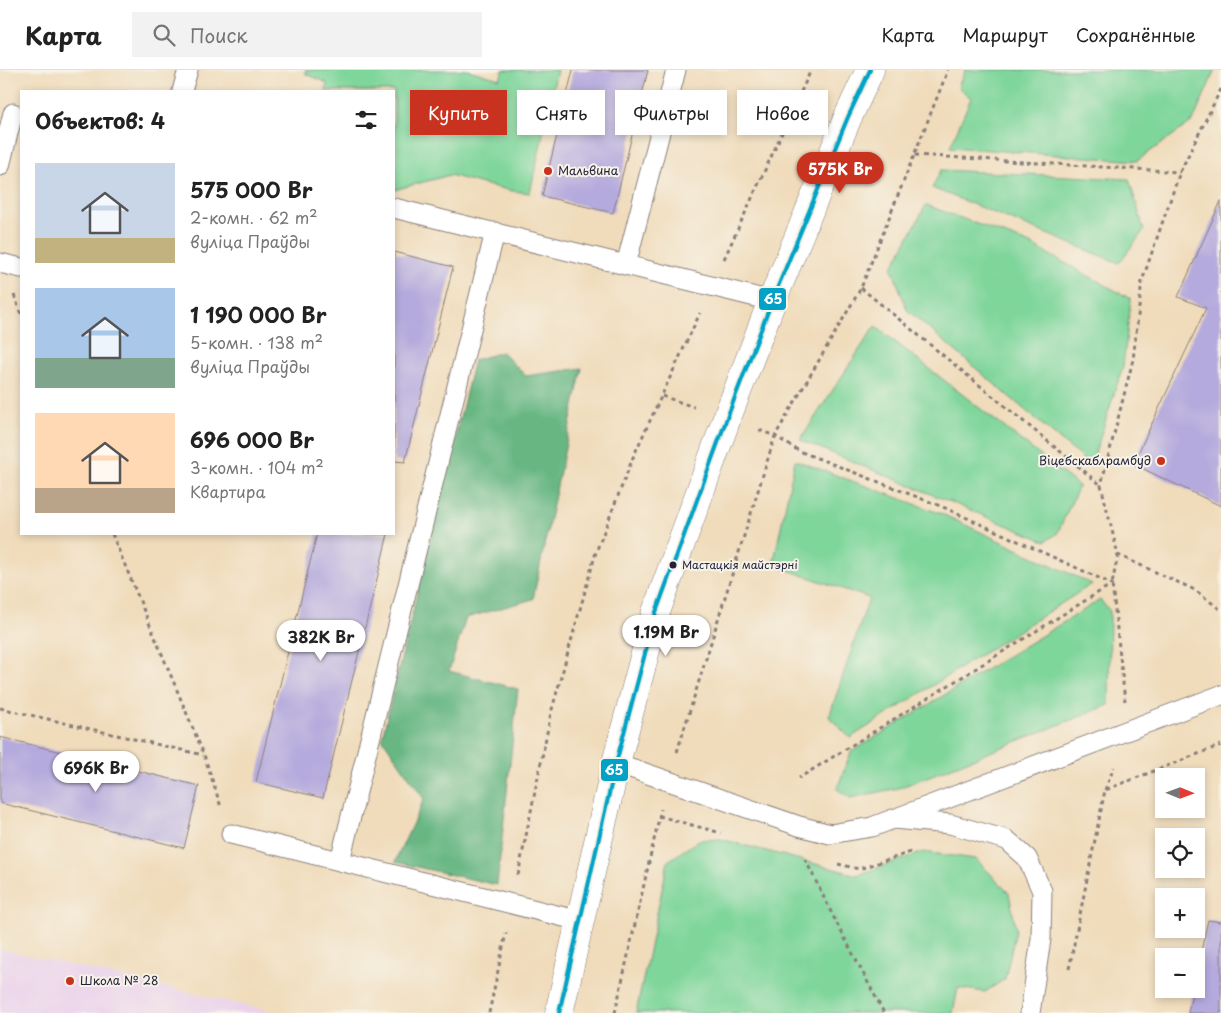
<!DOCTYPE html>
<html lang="ru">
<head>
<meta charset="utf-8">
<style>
  body { margin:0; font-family:"Playpen Sans",sans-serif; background:#f2f2f2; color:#222; height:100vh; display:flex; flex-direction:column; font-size:19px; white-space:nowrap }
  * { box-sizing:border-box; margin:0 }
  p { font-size:16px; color:#767676 }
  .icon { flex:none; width:28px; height:28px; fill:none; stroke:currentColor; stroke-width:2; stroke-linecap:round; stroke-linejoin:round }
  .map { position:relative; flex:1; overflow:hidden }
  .panel { position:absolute; left:20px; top:20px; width:375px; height:445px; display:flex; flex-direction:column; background:#fff; border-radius:0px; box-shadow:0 2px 8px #0003 }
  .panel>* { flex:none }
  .hud { position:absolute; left:410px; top:20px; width:475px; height:45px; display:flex; gap:10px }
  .needle { width:32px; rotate:91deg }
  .buttons { position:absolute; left:1155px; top:698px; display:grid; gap:10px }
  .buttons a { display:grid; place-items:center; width:50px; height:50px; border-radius:0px; background:#fff; box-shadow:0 2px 8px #0003; font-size:25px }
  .price { position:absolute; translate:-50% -42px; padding:0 11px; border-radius:18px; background:#fff; color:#222; font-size:16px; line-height:32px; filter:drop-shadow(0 1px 2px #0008) }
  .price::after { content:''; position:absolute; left:50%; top:30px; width:15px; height:11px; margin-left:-8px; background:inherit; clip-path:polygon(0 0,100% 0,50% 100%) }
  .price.active { background:#c8321e; color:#fff }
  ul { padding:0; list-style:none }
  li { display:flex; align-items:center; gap:15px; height:125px; padding:0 15px }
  li span { display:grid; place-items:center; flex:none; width:140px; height:100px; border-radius:0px; color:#555 }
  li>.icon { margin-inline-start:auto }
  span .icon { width:60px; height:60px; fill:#fffc; stroke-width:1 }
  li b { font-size:21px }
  h2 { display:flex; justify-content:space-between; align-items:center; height:60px; padding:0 15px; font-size:21px }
  .pill { padding:0 18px; border-radius:0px; background:#fff; box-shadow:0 2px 8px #0003; font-size:18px; line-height:45px }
  .pill.active { background:#c8321e; color:#fff }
  header { display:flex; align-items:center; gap:30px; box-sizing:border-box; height:70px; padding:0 25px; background:#fff; border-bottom:1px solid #e0e0e0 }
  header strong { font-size:24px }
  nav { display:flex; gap:28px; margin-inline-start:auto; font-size:18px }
  .search { width:350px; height:45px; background:#f2f2f2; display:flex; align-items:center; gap:12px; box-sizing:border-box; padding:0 18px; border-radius:0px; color:#767676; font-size:19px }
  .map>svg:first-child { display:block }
  .built { fill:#ead1ec }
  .green { fill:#7fd69b; stroke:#507c6b }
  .forest { fill:#67b783; stroke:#446c5f }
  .building { fill:#b5aadd }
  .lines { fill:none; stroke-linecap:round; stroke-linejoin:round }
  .service-casing { stroke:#897f7b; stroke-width:21 }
  .secondary-casing { stroke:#897f7b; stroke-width:29 }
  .path { stroke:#897f7b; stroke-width:3; stroke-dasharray:4 4; stroke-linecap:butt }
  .service { stroke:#fff; stroke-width:19 }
  .secondary { stroke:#fff; stroke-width:28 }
  .bus-1-casing { stroke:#f7f3e8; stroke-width:8 }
  .bus-1 { stroke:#02a2c7; stroke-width:4 }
  .poi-dot { fill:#c8321e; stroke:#f7f3e8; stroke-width:2 }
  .bus-dot { fill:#22223b; stroke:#f7f3e8; stroke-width:2 }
  .labels { text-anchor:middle; stroke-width:4; stroke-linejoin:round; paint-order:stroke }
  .bus-label { font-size:11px; fill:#22223b; stroke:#f7f3e8; text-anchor:start }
  .poi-label { font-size:12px; fill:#22223b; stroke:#f7f3e8; text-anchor:start }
  .line-badge { stroke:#f7f3e8; stroke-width:2 }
  .badge-label { font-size:14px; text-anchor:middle; font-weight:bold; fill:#fff }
</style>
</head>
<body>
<header>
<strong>Карта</strong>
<div class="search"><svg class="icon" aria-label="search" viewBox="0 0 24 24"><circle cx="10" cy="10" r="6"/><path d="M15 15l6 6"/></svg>Поиск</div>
<nav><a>Карта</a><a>Маршрут</a><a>Сохранённые</a></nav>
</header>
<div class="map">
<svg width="1221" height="943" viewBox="0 0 1221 943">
  <rect width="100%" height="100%" fill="#f7f3e8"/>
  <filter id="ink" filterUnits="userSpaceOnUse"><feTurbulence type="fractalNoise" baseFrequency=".02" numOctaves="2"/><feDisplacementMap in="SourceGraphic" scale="10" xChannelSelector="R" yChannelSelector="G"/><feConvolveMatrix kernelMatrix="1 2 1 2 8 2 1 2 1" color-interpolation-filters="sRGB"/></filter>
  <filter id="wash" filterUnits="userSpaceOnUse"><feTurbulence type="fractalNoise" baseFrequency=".0096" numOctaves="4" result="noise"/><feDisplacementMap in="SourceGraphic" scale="20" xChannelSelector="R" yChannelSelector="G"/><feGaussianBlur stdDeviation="1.12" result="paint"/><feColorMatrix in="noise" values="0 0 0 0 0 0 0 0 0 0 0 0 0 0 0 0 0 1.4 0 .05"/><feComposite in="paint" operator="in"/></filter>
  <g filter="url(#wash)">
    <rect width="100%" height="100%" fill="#f0dcbb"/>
    <path class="built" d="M0 879 278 943H0Z"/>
    <g class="green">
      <path d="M305 0H468L500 9 503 0H557L530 123 513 121 482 114 450 105 394 120V21H326L327 13 306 4Z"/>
      <path d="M965 0H1215L1193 51 1137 91 950 77 971 28 958 17Z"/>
      <path d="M941 100 1129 109 1144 160 1119 193 932 118Z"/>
      <path d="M926 135 1028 173 1131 229 1123 296 1091 396 907 240 892 198Z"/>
      <path d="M875 256 1079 416 1057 464 1045 471 800 370Z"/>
      <path d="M795 390 942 444 1092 514 850 668 829 647 869 528 773 495Z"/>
      <path d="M1100 530 1110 541 1109 635 899 718 850 728 837 719 851 682Z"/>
      <path d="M721 769 857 805 923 782 976 789 1009 823 1016 860 1005 909 985 922 958 918 953 943H636L668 791 699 770Z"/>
    </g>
    <path class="forest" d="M502 282 526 306 582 298 533 529 466 548 449 601 518 619 497 815 395 792 424 729 382 668 474 290Z"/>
    <g id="blocks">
      <g class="building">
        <path d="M573 0H648L613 143 542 126Z"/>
        <path d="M1221 131V436L1133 394 1206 238 1178 227Z"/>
        <path d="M394 182 453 197 405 392 394 391Z"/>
        <path d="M317 464H388L323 728 256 712Z"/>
        <path d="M0 667 199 716 184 778 0 733Z"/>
        <path d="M1208 850 1221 852V943H1188L1193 919H1196V903Z"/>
      </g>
    </g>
  </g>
  <g filter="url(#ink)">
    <use href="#blocks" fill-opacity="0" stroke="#897f7b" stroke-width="1"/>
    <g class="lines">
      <defs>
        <g id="service">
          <path d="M182 21 188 0"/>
          <path d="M0 96 13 43"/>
          <path d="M394 138 772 231"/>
          <path d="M0 193 21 198"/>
          <path d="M626 195 676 0"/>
          <path d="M616 693 799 756 830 764 872 757 893 749 950 754 1007 770 1027 788 1042 821 1041 869 1030 943"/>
          <path d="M899 747 1221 625"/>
          <path d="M231 764 580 851"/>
          <path d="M340 791 495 162"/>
        </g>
        <path id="secondary" d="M559 943 616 693 656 542 727 348 772 231 848 47 870 0"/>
      </defs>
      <use href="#service" class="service-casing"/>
      <use href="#secondary" class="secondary-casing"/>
      <g class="path">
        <path d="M1221 19 1180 102 1142 211 1133 290 1101 415 1118 485 1195 520 1221 540"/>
        <path d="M915 85 1180 102"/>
        <path d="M724 189 811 0"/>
        <path d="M861 218 1101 415"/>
        <path d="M14 225 21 244"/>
        <path d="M662 326 694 337"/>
        <path d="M759 360 775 366 799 381 943 437 1112 514 799 708"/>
        <path d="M112 464 204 685 221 737"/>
        <path d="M1118 485 1112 514 1125 631"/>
        <path d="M0 638 203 685"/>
        <path d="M677 682 775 366 861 218 948 0"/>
        <path d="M1105 720 1114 697"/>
        <path d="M659 746 721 763"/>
        <path d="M805 789 833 846 884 943"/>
        <path d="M838 794 859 799 911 782"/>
        <path d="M518 805 551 643 596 482 634 385 700 243"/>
        <path d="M1069 899 1105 720 1221 675"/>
        <path d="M489 943 506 863"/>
        <path d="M615 943 661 739"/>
      </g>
      <use href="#service" class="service"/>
      <use href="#secondary" class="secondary"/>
      <defs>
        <path id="bus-1" d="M559 943 616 693 656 542 727 348 772 231 848 47 870 0"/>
      </defs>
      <use href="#bus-1" class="bus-1-casing"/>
      <use href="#bus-1" class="bus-1"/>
    </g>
  </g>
  <g class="poi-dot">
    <circle cx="548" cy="101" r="5"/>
    <circle cx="1161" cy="391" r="5"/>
    <circle cx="70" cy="911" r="5"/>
  </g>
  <circle class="bus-dot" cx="673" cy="495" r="4.5"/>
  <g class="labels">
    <g class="bus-label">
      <text x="682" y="499">Мастацкія майстэрні</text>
    </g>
    <g class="poi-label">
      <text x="558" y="105">Мальвина</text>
      <text x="1151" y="395" text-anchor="end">Віцебскаблрамбуд</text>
      <text x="80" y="915">Школа № 28</text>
    </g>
  </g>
  <g class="line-badge">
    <rect x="758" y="217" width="29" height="24" rx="5" fill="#02a2c7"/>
    <rect x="600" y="688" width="29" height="24" rx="5" fill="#02a2c7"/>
  </g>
  <g class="badge-label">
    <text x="773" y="234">65</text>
    <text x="614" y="705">65</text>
  </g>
</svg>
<div class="buttons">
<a><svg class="needle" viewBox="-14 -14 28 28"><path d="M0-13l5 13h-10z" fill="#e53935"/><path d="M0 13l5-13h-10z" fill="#767676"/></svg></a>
<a><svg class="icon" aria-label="locate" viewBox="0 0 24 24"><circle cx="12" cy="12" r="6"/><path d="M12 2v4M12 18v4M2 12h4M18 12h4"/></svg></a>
<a>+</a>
<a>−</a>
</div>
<b class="price active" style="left:840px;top:124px">575K Br</b>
<b class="price" style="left:666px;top:587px">1.19M Br</b>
<b class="price" style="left:321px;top:592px">382K Br</b>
<b class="price" style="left:96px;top:723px">696K Br</b>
<div class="hud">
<a class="pill active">Купить</a>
<a class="pill">Снять</a>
<a class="pill">Фильтры</a>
<a class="pill">Новое</a>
</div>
<section class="panel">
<h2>Объектов: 4<svg class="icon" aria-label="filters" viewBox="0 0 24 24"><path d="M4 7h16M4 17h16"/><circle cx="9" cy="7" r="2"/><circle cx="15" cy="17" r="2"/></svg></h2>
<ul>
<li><span style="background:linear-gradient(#c9d6e8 75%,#c2b280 0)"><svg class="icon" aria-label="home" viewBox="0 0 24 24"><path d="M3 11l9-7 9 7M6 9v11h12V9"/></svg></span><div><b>575 000 Br</b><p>2-комн. · 62 m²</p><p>вуліца Праўды</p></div></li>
<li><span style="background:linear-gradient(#a9c7e8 70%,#7fa58c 0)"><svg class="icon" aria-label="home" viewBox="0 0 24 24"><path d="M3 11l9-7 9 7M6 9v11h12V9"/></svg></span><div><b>1 190 000 Br</b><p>5-комн. · 138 m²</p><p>вуліца Праўды</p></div></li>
<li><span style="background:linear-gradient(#ffd9b3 75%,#b9a48a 0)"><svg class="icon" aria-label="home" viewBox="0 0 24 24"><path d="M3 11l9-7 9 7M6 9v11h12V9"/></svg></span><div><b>696 000 Br</b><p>3-комн. · 104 m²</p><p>Квартира</p></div></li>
</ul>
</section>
</div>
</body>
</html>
